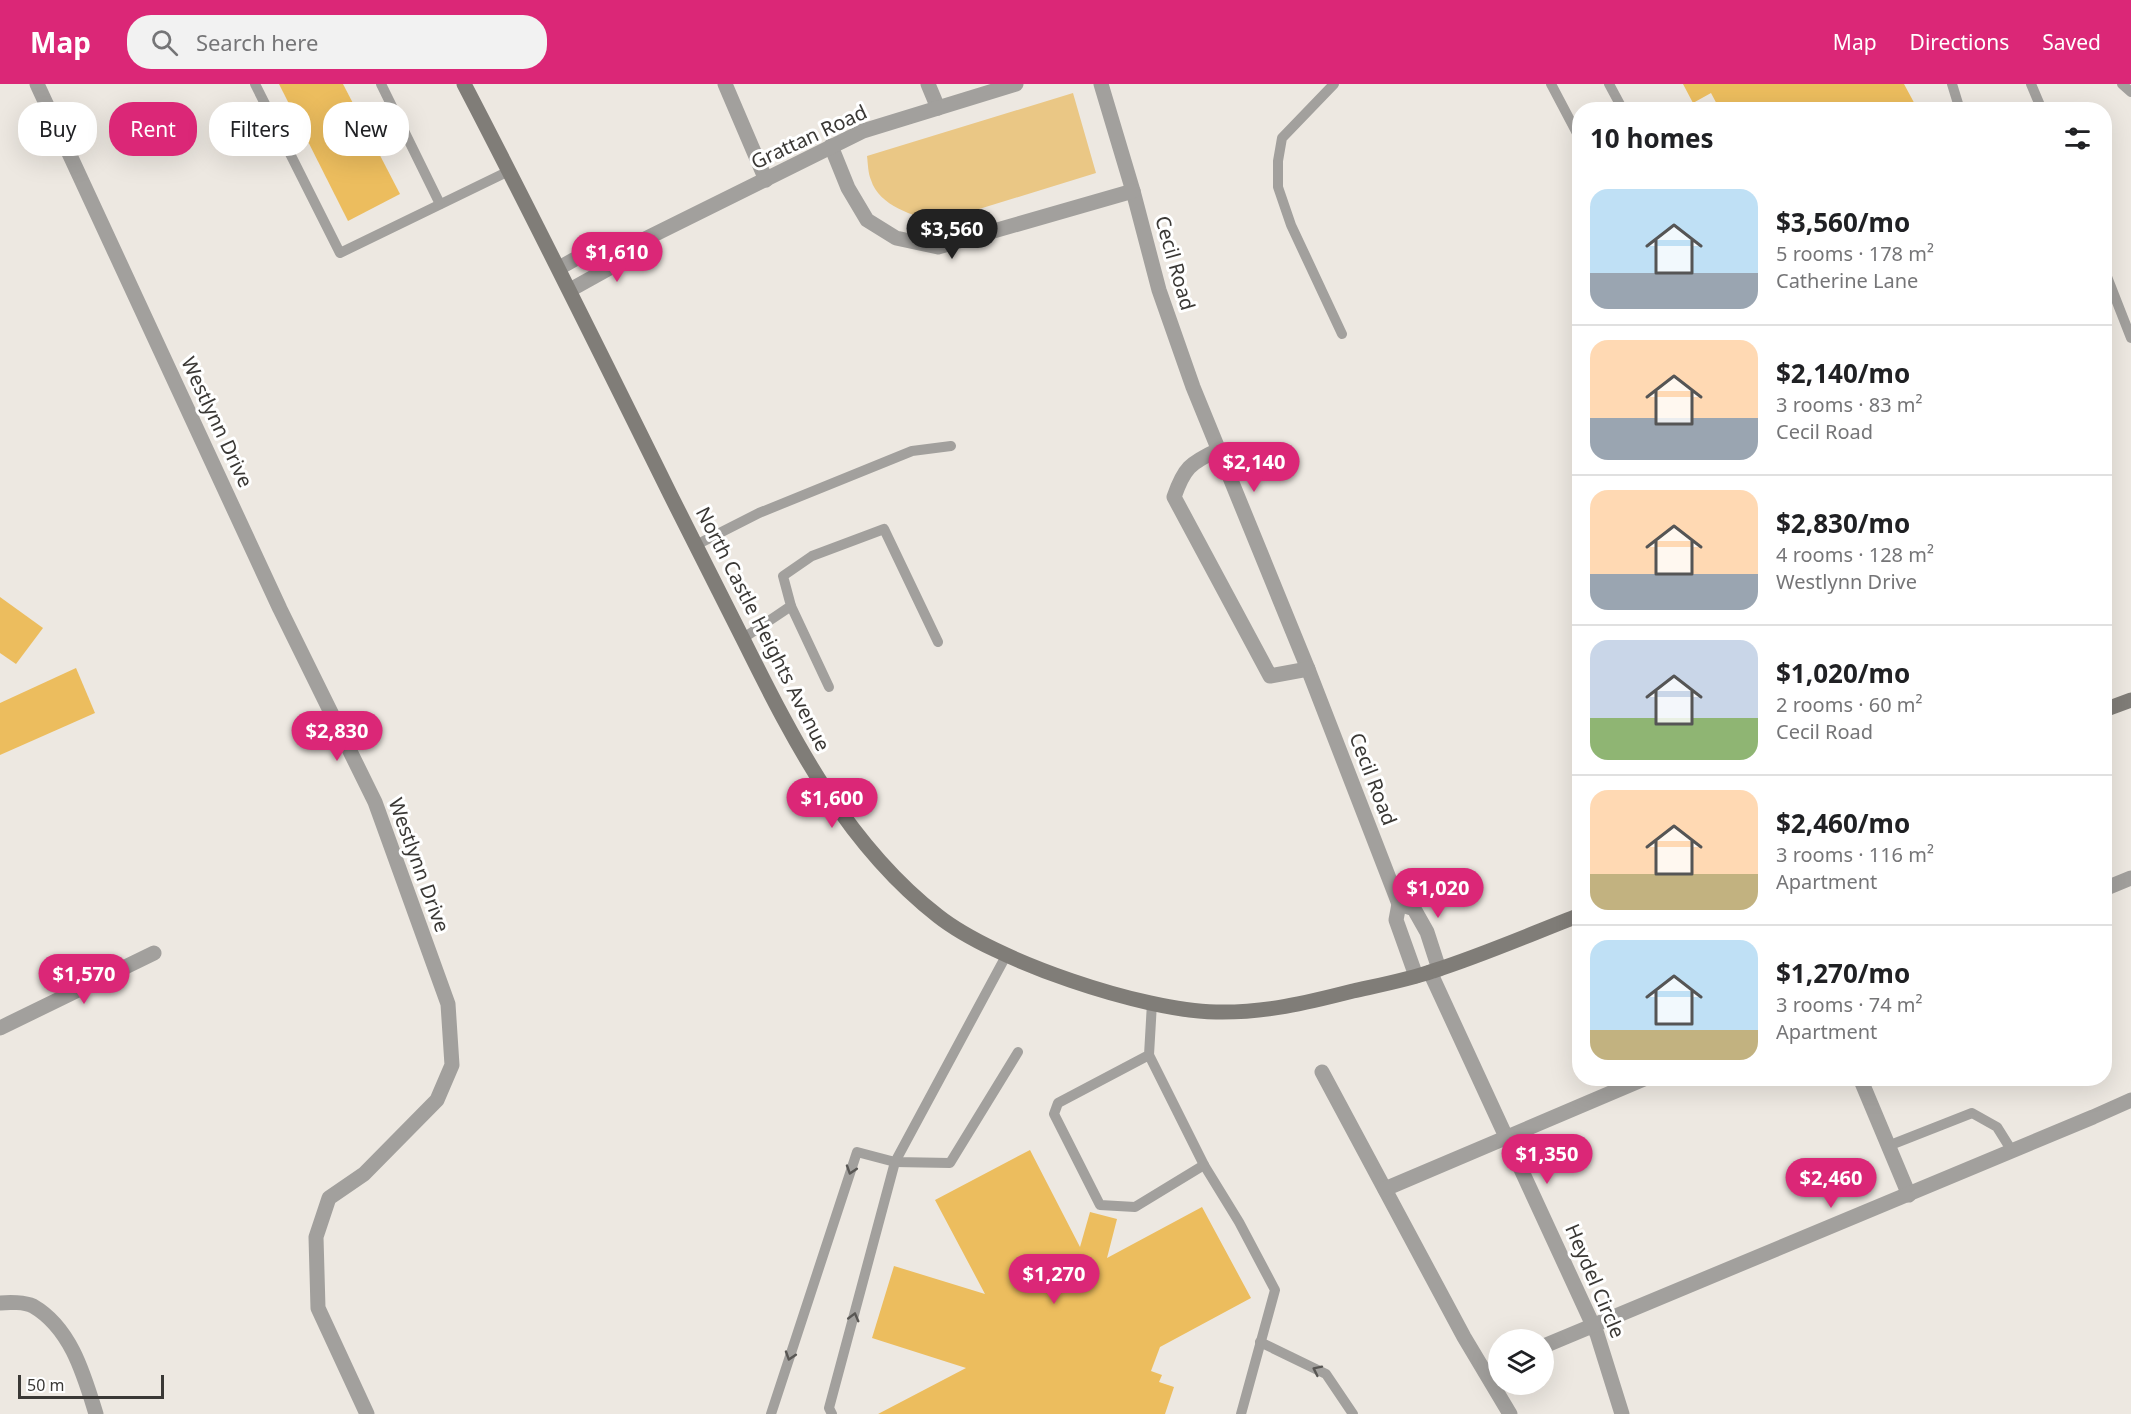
<!DOCTYPE html>
<html lang="en">
<head>
<meta charset="utf-8">
<style>
  body { margin:0; font-family:"Noto Sans",sans-serif; background:#f2f2f2; color:#202124; height:100vh; display:flex; flex-direction:column; font-size:22px; white-space:nowrap }
  * { box-sizing:border-box; margin:0 }
  p { font-size:20px; color:#757577 }
  .icon { flex:none; width:33px; height:33px; fill:none; stroke:currentColor; stroke-width:2; stroke-linecap:round; stroke-linejoin:round }
  .map { position:relative; flex:1; overflow:hidden }
  .panel { position:absolute; left:1572px; top:18px; width:540px; height:984px; display:flex; flex-direction:column; background:#fff; border-radius:24px; box-shadow:0 6px 24px #0002 }
  .panel>* { flex:none }
  .guide { position:absolute; left:18px; top:18px; width:570px; height:54px; display:flex; gap:12px }
  .tools { position:absolute; left:1488px; top:1245px; display:grid; gap:12px }
  .tools a { display:grid; place-items:center; width:66px; height:66px; border-radius:50%; background:#fff; box-shadow:0 6px 24px #0002; font-size:30px }
  .scale { position:absolute; left:18px; bottom:15px; width:146px; box-sizing:border-box; padding-left:6px; border:3px solid #3a3835; border-top:0; font-size:16px; line-height:21px; white-space:nowrap; color:#3a3835; -webkit-text-stroke:4px #fff; paint-order:stroke }
  .price { position:absolute; translate:-50% -51px; padding:0 14px; border-radius:21px; background:#db2777; color:#fff; font-size:20px; line-height:39px; filter:drop-shadow(0 2px 3px #0008) }
  .price::after { content:''; position:absolute; left:50%; top:36px; width:18px; height:14px; margin-left:-9px; background:inherit; clip-path:polygon(0 0,100% 0,50% 100%) }
  .price.selected { background:#222; color:#fff }
  ul { padding:0; list-style:none }
  li { display:flex; align-items:center; gap:18px; height:150px; padding:0 18px }
  li+li { border-top:2px solid #e0e0e0 }
  li span { display:grid; place-items:center; flex:none; width:168px; height:120px; border-radius:18px; color:#555 }
  li>.icon { margin-inline-start:auto }
  span .icon { width:72px; height:72px; fill:#fffc; stroke-width:1 }
  li b { font-size:26px }
  h2 { display:flex; justify-content:space-between; align-items:center; height:72px; padding:0 18px; font-size:26px }
  .tag { padding:0 21px; border-radius:24px; background:#fff; box-shadow:0 6px 24px #0002; font-size:21px; line-height:54px }
  .tag.selected { background:#db2777; color:#fff }
  header { display:flex; align-items:center; gap:36px; box-sizing:border-box; height:84px; padding:0 30px; background:#db2777; color:#fff }
  header strong { font-size:28px }
  nav { display:flex; gap:33px; margin-inline-start:auto; font-size:21px }
  .search { width:420px; height:54px; background:#f2f2f2; display:flex; align-items:center; gap:15px; box-sizing:border-box; padding:0 21px; border-radius:24px; color:#757577; font-size:22px }
  .map>svg:first-child { display:block }
  .green { fill:#eac785 }
  .building { fill:#ecbd5e }
  .lines { fill:none; stroke-linecap:round; stroke-linejoin:round }
  .lane { stroke:#a2a09d; stroke-width:10 }
  .street { stroke:#a2a09d; stroke-width:15 }
  .secondary { stroke:#807d78; stroke-width:15 }
  .oneway { stroke:#595754 }
  .labels { text-anchor:middle; stroke-width:6; stroke-linejoin:round; paint-order:stroke }
  .street-label { font-size:20px; fill:#3a3835; stroke:#fff }
</style>
</head>
<body>
<header>
<strong>Map</strong>
<div class="search"><svg class="icon" aria-label="search" viewBox="0 0 24 24"><circle cx="10" cy="10" r="6"/><path d="M15 15l6 6"/></svg>Search here</div>
<nav><a>Map</a><a>Directions</a><a>Saved</a></nav>
</header>
<div class="map">
<svg width="2131" height="1330" viewBox="0 0 2131 1330">
  <rect width="100%" height="100%" fill="#ede8e1"/>
  <g class="green">
    <path d="M1073 9 1096 89 937 138C914 132 879 122 871 96 868 89 868 80 867 72Z"/>
    <path d="M1579 407V534L1576 526C1573 485 1568 447 1579 407Z"/>
  </g>
  <g class="building">
    <path d="M279 0H343L400 110 348 137Z"/>
    <path d="M1683 0H1904L1918 26H1720L1711 9 1693 19Z"/>
    <path d="M0 513 43 544 16 580 0 569Z"/>
    <path d="M76 584 95 629 0 671V619Z"/>
    <path d="M1030 1066 1080 1163 1090 1128 1117 1135 1107 1174 1202 1123 1251 1214 1160 1263 1151 1287 1162 1291 1159 1298 1174 1303 1165 1330H878L966 1284 872 1254 894 1182 985 1210 935 1116Z"/>
  </g>
  <g class="lines">
    <g class="lane">
      <path d="M255 0 340 169 509 87"/>
      <path d="M381 0 440 120"/>
      <path d="M1334 0 1282 54 1278 77V103L1291 141 1342 250"/>
      <path d="M1551 0 1580 55"/>
      <path d="M1609 0 1623 26"/>
      <path d="M1952 0 1960 26"/>
      <path d="M2031 0 2042 26"/>
      <path d="M2122 0 2131 8"/>
      <path d="M2104 185 2131 254"/>
      <path d="M696 461 759 429 912 367 951 362"/>
      <path d="M791 522 829 603"/>
      <path d="M742 555 791 522 783 492 812 472 884 445 938 558"/>
      <path d="M1149 971 1204 1081 1135 1123 1100 1121 1054 1030 1058 1019 1149 971 1152 919"/>
      <path d="M1888 1062 1972 1029 1997 1043 2012 1067"/>
      <path d="M1204 1081 1239 1138 1275 1206 1241 1330"/>
      <path d="M1260 1258 1326 1290 1353 1330"/>
      <path d="M771 1330 857 1068 895 1078 950 1079 1018 968"/>
      <path d="M832 1330 829 1324 895 1078 1007 870"/>
    </g>
    <g class="street">
      <path d="M37 0 280 525 375 718 448 920 452 981 437 1016 364 1090 329 1114 316 1153 318 1224 367 1330"/>
      <path d="M725 0 766 96"/>
      <path d="M928 0 938 24"/>
      <path d="M1101 0 1133 107 1159 206 1193 303 1308 585 1399 820"/>
      <path d="M831 62 848 104 867 136 896 154 938 163 1133 107"/>
      <path d="M627 164 863 47 1016 0"/>
      <path d="M559 184 595 164 617 158 627 164"/>
      <path d="M570 206 624 176 627 164"/>
      <path d="M1218 366C1190 379 1184 384 1174 413L1270 592 1308 585"/>
      <path d="M2104 805 2131 794"/>
      <path d="M1399 820 1414 825 1427 848 1439 885"/>
      <path d="M1399 820 1396 836 1416 892"/>
      <path d="M1430 888 1597 1250 1622 1330"/>
      <path d="M0 944 154 869"/>
      <path d="M1322 988 1464 1253 1510 1330"/>
      <path d="M1860 994 1909 1111"/>
      <path d="M1385 1105 1646 994"/>
      <path d="M0 1219C9 1218 25 1218 33 1222 71 1244 84 1291 96 1330"/>
      <path d="M1544 1262 2093 1033 2131 1016"/>
    </g>
    <g class="secondary">
      <path d="M464 0C535 136 603 274 671 412 696 461 720 510 745 559 795 660 848 762 938 832 995 877 1143 927 1216 928 1265 929 1306 919 1353 907 1380 901 1407 896 1433 887 1483 871 1531 850 1580 831"/>
      <path d="M2104 626 2131 616"/>
    </g>
  </g>
  <defs><path id="oneway-chevron" d="M-2-3.5L2.5 0L-2 3.5" fill="none" stroke-width="1.6" stroke-linecap="round" stroke-linejoin="round" transform="scale(1.5)"/></defs>
  <g class="oneway">
    <use href="#oneway-chevron" transform="translate(851 1086) rotate(108)"/>
    <use href="#oneway-chevron" transform="translate(854 1233) rotate(-75)"/>
    <use href="#oneway-chevron" transform="translate(790 1272) rotate(108)"/>
    <use href="#oneway-chevron" transform="translate(1317 1286) rotate(-154)"/>
  </g>
  <g class="labels">
    <g class="street-label">
      <text transform="translate(809 53) rotate(-25)" y="7">Grattan Road</text>
      <text transform="translate(1175 179) rotate(74)" y="7">Cecil Road</text>
      <text transform="translate(217 338) rotate(65)" y="7">Westlynn Drive</text>
      <text transform="translate(763 545) rotate(63)" y="7">North Castle Heights Avenue</text>
      <text transform="translate(1373 695) rotate(69)" y="7">Cecil Road</text>
      <text transform="translate(419 781) rotate(70)" y="7">Westlynn Drive</text>
      <text transform="translate(1595 1197) rotate(67)" y="7">Heydel Circle</text>
    </g>
  </g>
</svg>
<div class="tools">
<a><svg class="icon" aria-label="layers" viewBox="0 0 24 24"><path d="M12 4l9 5-9 5-9-5zM3 14l9 5 9-5"/></svg></a>
</div>
<div class="scale">50 m</div>
<b class="price selected" style="left:952px;top:176px">$3,560</b>
<b class="price" style="left:617px;top:199px">$1,610</b>
<b class="price" style="left:1254px;top:409px">$2,140</b>
<b class="price" style="left:337px;top:678px">$2,830</b>
<b class="price" style="left:832px;top:745px">$1,600</b>
<b class="price" style="left:1438px;top:835px">$1,020</b>
<b class="price" style="left:84px;top:921px">$1,570</b>
<b class="price" style="left:1547px;top:1101px">$1,350</b>
<b class="price" style="left:1831px;top:1125px">$2,460</b>
<b class="price" style="left:1054px;top:1221px">$1,270</b>
<div class="guide">
<a class="tag">Buy</a>
<a class="tag selected">Rent</a>
<a class="tag">Filters</a>
<a class="tag">New</a>
</div>
<section class="panel">
<h2>10 homes<svg class="icon" aria-label="filters" viewBox="0 0 24 24"><path d="M4 7h16M4 17h16"/><circle cx="9" cy="7" r="2"/><circle cx="15" cy="17" r="2"/></svg></h2>
<ul>
<li><span style="background:linear-gradient(#bfe0f5 70%,#9aa5b1 0)"><svg class="icon" aria-label="home" viewBox="0 0 24 24"><path d="M3 11l9-7 9 7M6 9v11h12V9"/></svg></span><div><b>$3,560/mo</b><p>5 rooms · 178 m²</p><p>Catherine Lane</p></div></li>
<li><span style="background:linear-gradient(#ffd9b3 65%,#9aa5b1 0)"><svg class="icon" aria-label="home" viewBox="0 0 24 24"><path d="M3 11l9-7 9 7M6 9v11h12V9"/></svg></span><div><b>$2,140/mo</b><p>3 rooms · 83 m²</p><p>Cecil Road</p></div></li>
<li><span style="background:linear-gradient(#ffd9b3 70%,#9aa5b1 0)"><svg class="icon" aria-label="home" viewBox="0 0 24 24"><path d="M3 11l9-7 9 7M6 9v11h12V9"/></svg></span><div><b>$2,830/mo</b><p>4 rooms · 128 m²</p><p>Westlynn Drive</p></div></li>
<li><span style="background:linear-gradient(#c9d6e8 65%,#8fb573 0)"><svg class="icon" aria-label="home" viewBox="0 0 24 24"><path d="M3 11l9-7 9 7M6 9v11h12V9"/></svg></span><div><b>$1,020/mo</b><p>2 rooms · 60 m²</p><p>Cecil Road</p></div></li>
<li><span style="background:linear-gradient(#ffd9b3 70%,#c2b280 0)"><svg class="icon" aria-label="home" viewBox="0 0 24 24"><path d="M3 11l9-7 9 7M6 9v11h12V9"/></svg></span><div><b>$2,460/mo</b><p>3 rooms · 116 m²</p><p>Apartment</p></div></li>
<li><span style="background:linear-gradient(#bfe0f5 75%,#c2b280 0)"><svg class="icon" aria-label="home" viewBox="0 0 24 24"><path d="M3 11l9-7 9 7M6 9v11h12V9"/></svg></span><div><b>$1,270/mo</b><p>3 rooms · 74 m²</p><p>Apartment</p></div></li>
</ul>
</section>
</div>
</body>
</html>
